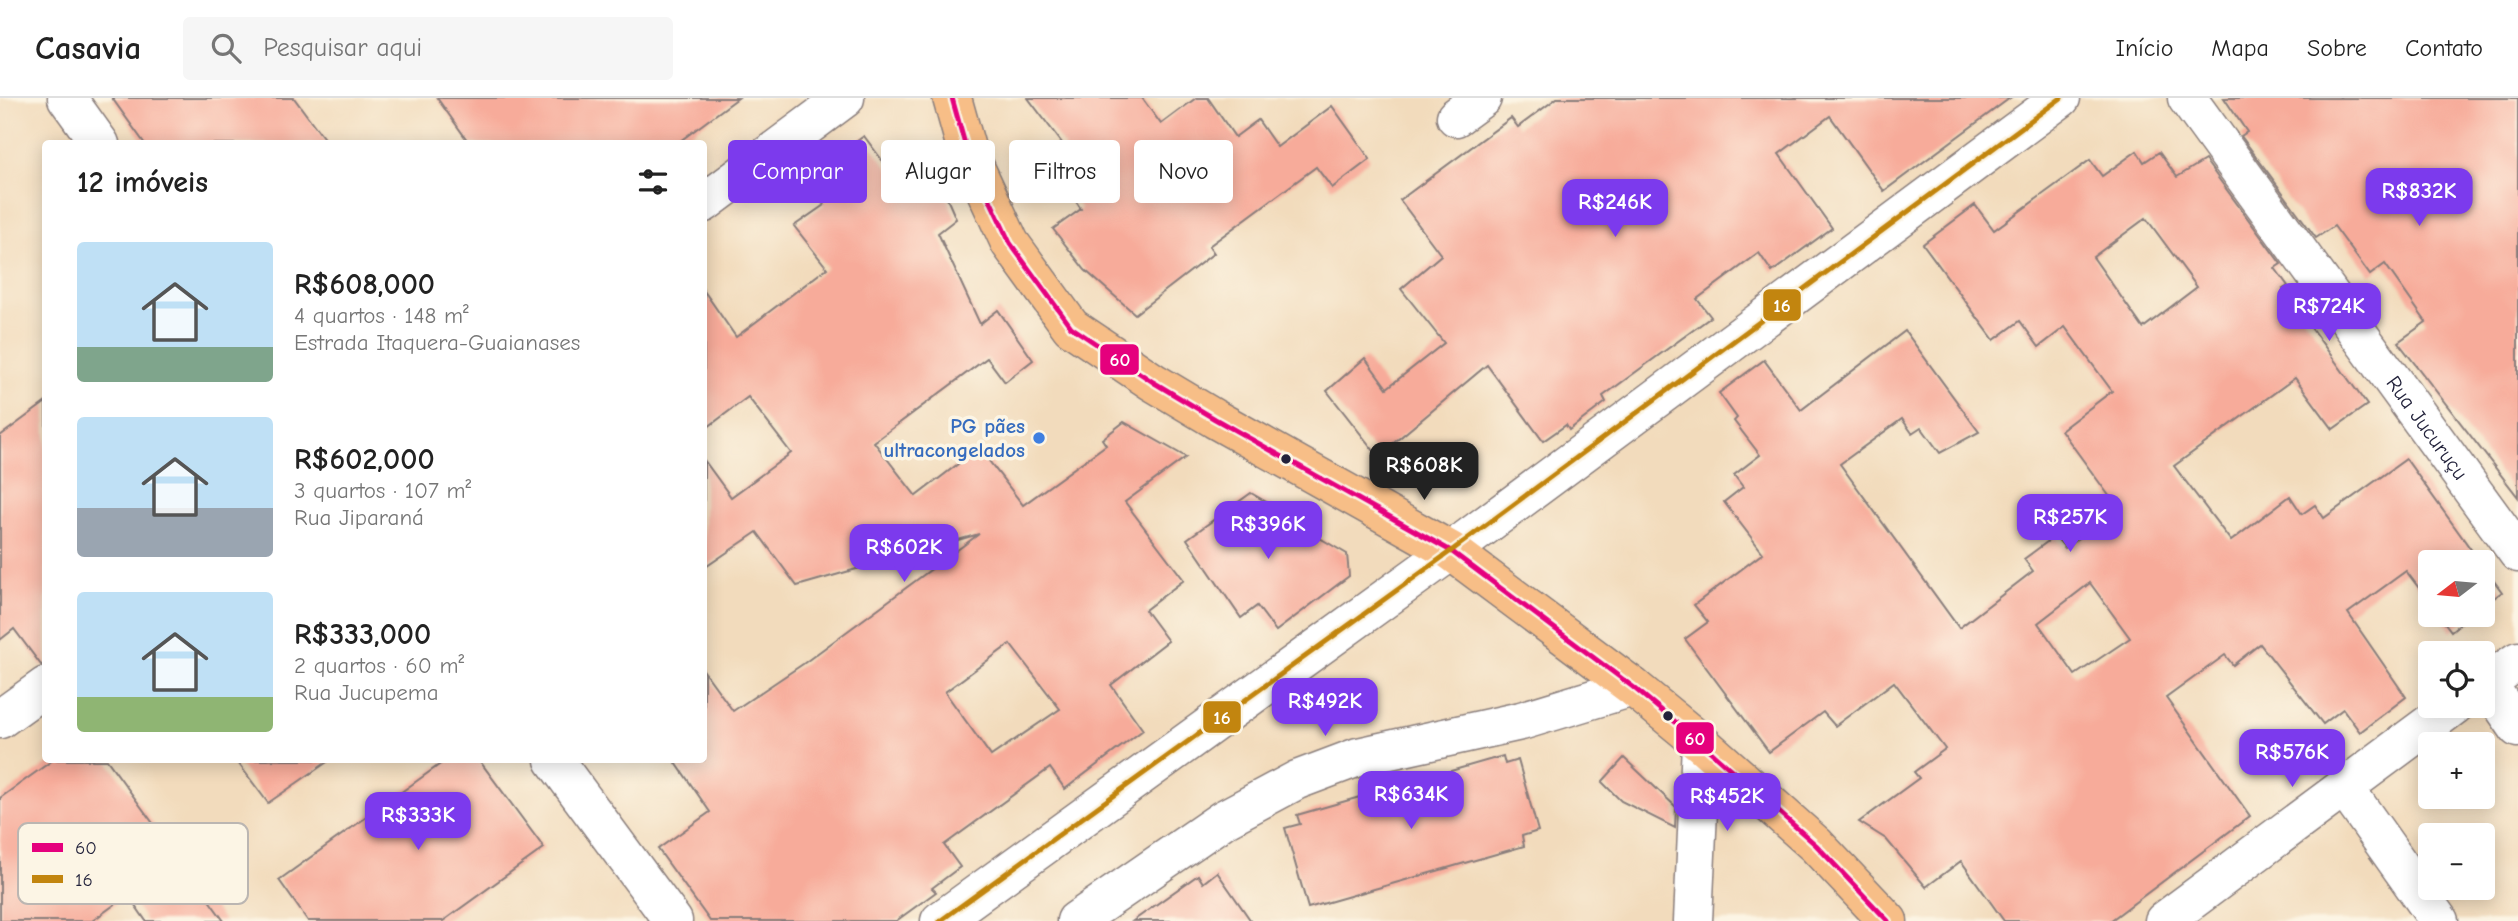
<!DOCTYPE html>
<html lang="pt">
<head>
<meta charset="utf-8">
<style>
  body { margin:0; font-family:"Comic Neue",sans-serif; background:#f6f6f6; color:#222; height:100vh; display:flex; flex-direction:column; font-size:26px; white-space:nowrap }
  * { box-sizing:border-box; margin:0 }
  p { font-size:23px; color:#767676 }
  .icon { flex:none; width:38px; height:38px; fill:none; stroke:currentColor; stroke-width:2; stroke-linecap:round; stroke-linejoin:round }
  .map { position:relative; flex:1; overflow:hidden }
  .drawer { position:absolute; left:42px; top:42px; width:665px; height:623px; display:flex; flex-direction:column; background:#fff; border-radius:7px; box-shadow:0 4px 18px #0003 }
  .drawer>* { flex:none }
  .guide { position:absolute; left:728px; top:42px; width:665px; height:63px; display:flex; gap:14px }
  .needle { width:46px; rotate:254deg }
  .tools { position:absolute; left:2418px; top:452px; display:grid; gap:14px }
  .tools a { display:grid; place-items:center; width:77px; height:77px; border-radius:7px; background:#fff; box-shadow:0 4px 18px #0003; font-size:35px }
  .price { position:absolute; translate:-50% -60px; padding:0 16px; border-radius:14px; background:#7c3aed; color:#fff; font-size:23px; line-height:46px; filter:drop-shadow(0 2px 4px #0008) }
  .price::after { content:''; position:absolute; left:50%; top:42px; width:21px; height:16px; margin-left:-10px; background:inherit; clip-path:polygon(0 0,100% 0,50% 100%) }
  .price.selected { background:#222; color:#fff }
  ul { padding:0; list-style:none }
  li { display:flex; align-items:center; gap:21px; height:175px; padding:0 35px }
  li span { display:grid; place-items:center; flex:none; width:196px; height:140px; border-radius:7px; color:#555 }
  li>.icon { margin-inline-start:auto }
  span .icon { width:84px; height:84px; fill:#fffc; stroke-width:1 }
  li b { font-size:30px }
  h2 { display:flex; justify-content:space-between; align-items:center; height:84px; padding:0 35px; font-size:30px }
  .pill { padding:0 24px; border-radius:7px; background:#fff; box-shadow:0 4px 18px #0003; font-size:24px; line-height:63px }
  .pill.selected { background:#7c3aed; color:#fff }
  header { display:flex; align-items:center; gap:42px; box-sizing:border-box; height:98px; padding:0 35px; background:#fff; border-bottom:2px solid #e0e0e0 }
  header strong { font-size:33px }
  nav { display:flex; gap:38px; margin-inline-start:auto; font-size:24px }
  .search { width:490px; height:63px; background:#f6f6f6; display:flex; align-items:center; gap:18px; box-sizing:border-box; padding:0 24px; border-radius:7px; color:#767676; font-size:26px }
  .map>svg:first-child { display:block }
  .building { fill:#f7ab9a; fill-rule:evenodd }
  .lines { fill:none; stroke-linecap:round; stroke-linejoin:round }
  .minor-casing { stroke:#8a7e7c; stroke-width:41 }
  .major-casing { stroke:#8a7e7c; stroke-width:41 }
  .minor { stroke:#fff; stroke-width:38 }
  .major { stroke:#f7be87; stroke-width:38 }
  .bus-1-casing { stroke:#fcf5e5; stroke-width:10 }
  .bus-2-casing { stroke:#fcf5e5; stroke-width:10 }
  .bus-1 { stroke:#e5007d; stroke-width:5 }
  .bus-2 { stroke:#c2850f; stroke-width:5 }
  .shop-dot { fill:#3f7fe0; stroke:#fcf5e5; stroke-width:2.5 }
  .bus-dot { fill:#22223b; stroke:#fcf5e5; stroke-width:2.5 }
  .labels { text-anchor:middle; stroke-width:7; stroke-linejoin:round; paint-order:stroke }
  .shop-label { font-size:21px; font-weight:bold; fill:#366cbe; stroke:#fcf5e5; text-anchor:end }
  .street-label { font-size:21px; fill:#22223b; stroke:#fcf5e5 }
  .key { fill:#fcf5e5; stroke:#bbb6b2; stroke-width:2 }
  .key-label { font-size:19px; fill:#22223b }
  .line-badge { stroke:#fcf5e5; stroke-width:2.5 }
  .badge-label { font-size:19px; text-anchor:middle; font-weight:bold; fill:#fff }
</style>
</head>
<body>
<header>
<strong>Casavia</strong>
<div class="search"><svg class="icon" aria-label="search" viewBox="0 0 24 24"><circle cx="10" cy="10" r="6"/><path d="M15 15l6 6"/></svg>Pesquisar aqui</div>
<nav><a>Início</a><a>Mapa</a><a>Sobre</a><a>Contato</a></nav>
</header>
<div class="map">
<svg width="2518" height="823" viewBox="0 0 2518 823">
  <rect width="100%" height="100%" fill="#fcf5e5"/>
  <filter id="ink" filterUnits="userSpaceOnUse"><feTurbulence type="fractalNoise" baseFrequency=".0143" numOctaves="2"/><feDisplacementMap in="SourceGraphic" scale="14" xChannelSelector="R" yChannelSelector="G"/><feConvolveMatrix kernelMatrix="1 2 1 2 8 2 1 2 1" color-interpolation-filters="sRGB"/></filter>
  <filter id="wash" filterUnits="userSpaceOnUse"><feTurbulence type="fractalNoise" baseFrequency=".00686" numOctaves="4" result="noise"/><feDisplacementMap in="SourceGraphic" scale="28" xChannelSelector="R" yChannelSelector="G"/><feGaussianBlur stdDeviation="1.57" result="paint"/><feColorMatrix in="noise" values="0 0 0 0 0 0 0 0 0 0 0 0 0 0 0 0 0 1.4 0 .05"/><feComposite in="paint" operator="in"/></filter>
  <g filter="url(#wash)">
    <rect width="100%" height="100%" fill="#f2dbbc"/>
    <g id="blocks">
      <g class="building">
        <path d="M112 0H294L328 46H145Z"/>
        <path d="M437 0H738L676 46H470Z"/>
        <path d="M1028 0H1142L1161 26 1196 0H1208L1235 39 1258 22 1277 49 1332 8 1370 61 1332 90 1316 69 1209 148 1214 155 1135 216 1085 172 1053 131 1081 111 1071 96 1076 93 1051 58 1065 49Z"/>
        <path d="M1557 0H2010L1884 93 1830 18 1779 56 1832 130 1772 174 1759 155 1697 201 1711 219 1603 298 1606 304 1569 332 1566 327 1543 343 1487 267 1378 358 1327 293 1365 260 1387 290 1444 245 1401 191 1441 157 1400 102 1511 20 1518 29Z"/>
        <path d="M2224 0H2518V399L2398 244 2426 224 2385 166 2370 177 2334 128 2316 140 2241 38 2247 34Z"/>
        <path d="M864 38 897 82 929 59 956 121 938 135 980 226 998 212 1033 262 1005 284 987 260 874 344 916 398 979 350 1023 407 1106 347 1102 341 1124 324 1186 359 1125 404 1184 482 1145 512 1168 543 1111 587 1143 632 1065 691 1050 670 944 747 960 769 932 790 936 794 896 823H710L658 751 710 714 674 662H704V573L733 613 803 566 979 436 797 488 757 434 704 470V362L731 399 791 355 748 299 704 332V193L736 239 827 170 794 128 824 107 805 82ZM1010 546 1060 611 991 658 945 594Z"/>
        <path d="M2137 53 2144 64 2159 54 2177 79 2205 62 2281 166 2275 170 2288 188 2283 191 2367 307 2333 331 2295 280 2174 368 2231 443 2290 398 2302 416 2315 407 2324 420 2406 361 2480 464H2431V506L2406 473 2348 515 2406 599 2360 634 2343 611 2323 626 2260 546 2233 567 2225 557 2166 600 2250 718 2110 823H2004L1961 763 1926 789 1886 741 1859 724 1919 680 1914 674 1945 651 1894 584 1835 628 1823 614 1769 654 1685 541 1708 524 1694 507 1763 455 1724 404 1743 389 1734 377 1760 357 1734 323 1737 320 1719 295 1764 262 1801 312 1905 233 1979 334 1940 355 1921 329 1912 335 1902 321 1840 366 1959 530 2033 473 2024 461 2055 438 2065 450 2118 410 2061 332 2112 293 2065 229 2039 249 2020 223 1994 242 1923 146 1975 107 1994 132 2090 62 2102 78ZM2146 120 2197 189 2143 230 2093 159ZM2090 485 2130 540 2075 577 2038 525Z"/>
        <path d="M46 304V566L41 567 14 531 0 542V338Z"/>
        <path d="M1251 395 1299 423 1296 426 1347 456 1349 478 1276 533 1257 508 1241 520 1187 441Z"/>
        <path d="M2483 468 2502 494 2483 508Z"/>
        <path d="M2438 516H2472L2451 533Z"/>
        <path d="M1503 658 1505 666 1518 662 1538 733 1522 738 1524 748 1308 810 1285 730 1300 726 1297 717Z"/>
        <path d="M1624 660 1676 709 1675 730 1621 703 1602 684Z"/>
        <path d="M53 662H107L224 823H146L128 797 92 823H0V700Z"/>
        <path d="M236 662H330L268 705Z"/>
        <path d="M446 662H479L544 750 443 823H308L279 782Z"/>
        <path d="M1217 774 1251 823H1133L1198 777 1203 785Z"/>
      </g>
    </g>
  </g>
  <g filter="url(#ink)">
    <use href="#blocks" fill-opacity="0" stroke="#8a7e7c" stroke-width="2"/>
    <g class="lines">
      <defs>
        <g id="minor">
          <path d="M67 0 100 46"/>
          <path id="s1" d="M2187 0 2518 455"/>
          <path d="M1456 19 1482 0"/>
          <path d="M704 105 845 0"/>
          <path d="M2487 585 2518 630"/>
          <path d="M2483 587 2518 563"/>
          <path d="M0 621 46 588"/>
          <path d="M554 662 673 823"/>
          <path d="M2344 689 2439 823"/>
          <path d="M940 823 1451 453 2061 0"/>
          <path d="M1076 823 1224 721 1297 682 1358 659 1521 623 1633 589"/>
          <path d="M1693 823 1701 645"/>
          <path d="M2164 823 2455 607"/>
        </g>
        <path id="major" d="M952 0 966 50 1010 145 1071 229 1153 284 1215 321 1451 453 1633 589 1701 645 1816 747 1888 823"/>
      </defs>
      <use href="#minor" class="minor-casing"/>
      <use href="#major" class="major-casing"/>
      <use href="#minor" class="minor"/>
      <use href="#major" class="major"/>
      <defs>
        <path id="bus-1" d="M952 0 966 50 1010 145 1071 229 1153 284 1215 321 1451 453 1633 589 1701 645 1816 747 1888 823"/>
        <path id="bus-2" d="M940 823 1451 453 2061 0"/>
      </defs>
      <use href="#bus-1" class="bus-1-casing"/>
      <use href="#bus-2" class="bus-2-casing"/>
      <use href="#bus-1" class="bus-1"/>
      <use href="#bus-2" class="bus-2"/>
    </g>
  </g>
  <circle class="shop-dot" cx="1039" cy="340" r="7"/>
  <g class="bus-dot">
    <circle cx="1286" cy="361" r="6"/>
    <circle cx="1668" cy="618" r="6"/>
  </g>
  <g class="labels">
    <g class="shop-label">
      <text x="1025" y="335">PG pães<tspan x="1025" dy="24">ultracongelados</tspan></text>
    </g>
    <g class="street-label">
      <text dy="7" stroke="none"><textPath href="#s1" startOffset="408">Rua Jucuruçu</textPath></text>
    </g>
  </g>
  <rect x="18" y="725" width="230" height="81" rx="10" class="key"/>
  <rect x="32" y="745" width="31" height="9" fill="#e5007d"/>
  <rect x="32" y="777" width="31" height="8" fill="#c2850f"/>
  <g class="key-label">
    <text x="75" y="756">60</text>
    <text x="75" y="788">16</text>
  </g>
  <g class="line-badge">
    <rect x="1762" y="190" width="40" height="34" rx="7" fill="#c2850f"/>
    <rect x="1099" y="245" width="41" height="33" rx="7" fill="#e5007d"/>
    <rect x="1202" y="602" width="40" height="34" rx="7" fill="#c2850f"/>
    <rect x="1675" y="623" width="40" height="34" rx="7" fill="#e5007d"/>
  </g>
  <g class="badge-label">
    <text x="1782" y="214">16</text>
    <text x="1120" y="268">60</text>
    <text x="1222" y="626">16</text>
    <text x="1695" y="647">60</text>
  </g>
</svg>
<div class="tools">
<a><svg class="needle" viewBox="-14 -14 28 28"><path d="M0-13l5 13h-10z" fill="#e53935"/><path d="M0 13l5-13h-10z" fill="#767676"/></svg></a>
<a><svg class="icon" aria-label="locate" viewBox="0 0 24 24"><circle cx="12" cy="12" r="6"/><path d="M12 2v4M12 18v4M2 12h4M18 12h4"/></svg></a>
<a>+</a>
<a>−</a>
</div>
<b class="price" style="left:2419px;top:130px">R$832K</b>
<b class="price" style="left:1615px;top:141px">R$246K</b>
<b class="price" style="left:2329px;top:245px">R$724K</b>
<b class="price selected" style="left:1424px;top:404px">R$608K</b>
<b class="price" style="left:2070px;top:456px">R$257K</b>
<b class="price" style="left:1268px;top:463px">R$396K</b>
<b class="price" style="left:904px;top:486px">R$602K</b>
<b class="price" style="left:1325px;top:640px">R$492K</b>
<b class="price" style="left:2292px;top:691px">R$576K</b>
<b class="price" style="left:1411px;top:733px">R$634K</b>
<b class="price" style="left:1727px;top:735px">R$452K</b>
<b class="price" style="left:418px;top:754px">R$333K</b>
<div class="guide">
<a class="pill selected">Comprar</a>
<a class="pill">Alugar</a>
<a class="pill">Filtros</a>
<a class="pill">Novo</a>
</div>
<section class="drawer">
<h2>12 imóveis<svg class="icon" aria-label="filters" viewBox="0 0 24 24"><path d="M4 7h16M4 17h16"/><circle cx="9" cy="7" r="2"/><circle cx="15" cy="17" r="2"/></svg></h2>
<ul>
<li><span style="background:linear-gradient(#bfe0f5 75%,#7fa58c 0)"><svg class="icon" aria-label="home" viewBox="0 0 24 24"><path d="M3 11l9-7 9 7M6 9v11h12V9"/></svg></span><div><b>R$608,000</b><p>4 quartos · 148 m²</p><p>Estrada Itaquera-Guaianases</p></div></li>
<li><span style="background:linear-gradient(#bfe0f5 65%,#9aa5b1 0)"><svg class="icon" aria-label="home" viewBox="0 0 24 24"><path d="M3 11l9-7 9 7M6 9v11h12V9"/></svg></span><div><b>R$602,000</b><p>3 quartos · 107 m²</p><p>Rua Jiparaná</p></div></li>
<li><span style="background:linear-gradient(#bfe0f5 75%,#8fb573 0)"><svg class="icon" aria-label="home" viewBox="0 0 24 24"><path d="M3 11l9-7 9 7M6 9v11h12V9"/></svg></span><div><b>R$333,000</b><p>2 quartos · 60 m²</p><p>Rua Jucupema</p></div></li>
</ul>
</section>
</div>
</body>
</html>
